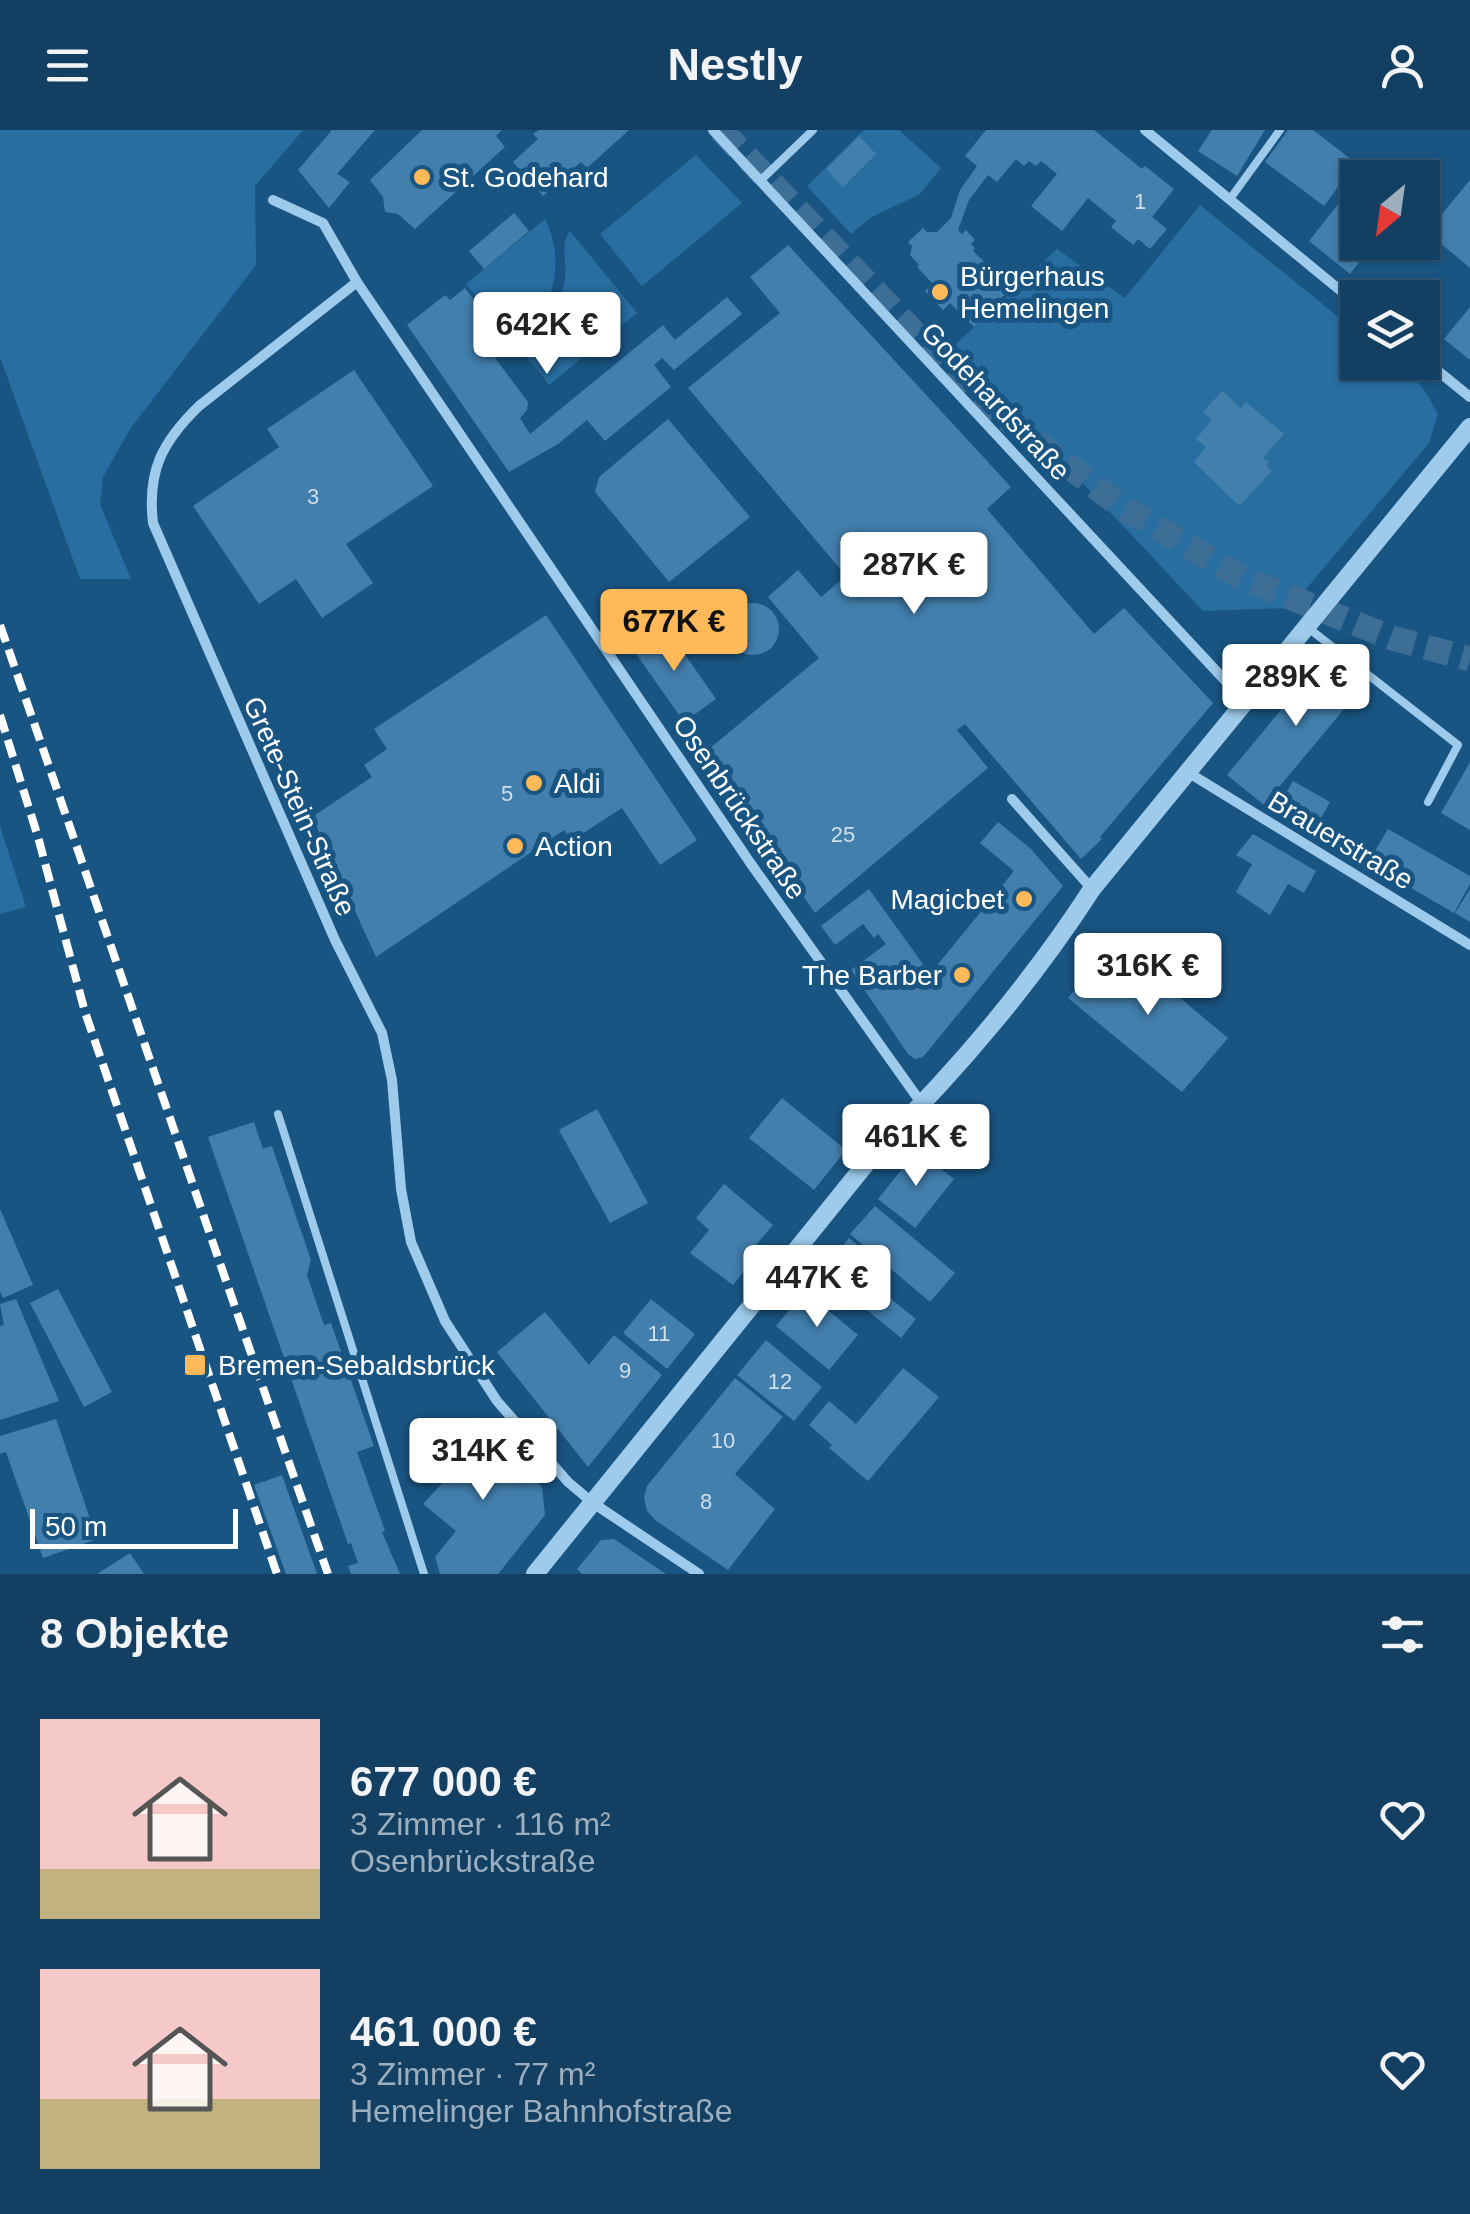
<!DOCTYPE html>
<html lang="de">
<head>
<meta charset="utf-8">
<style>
  body { margin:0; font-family:Arial,sans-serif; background:#204b6b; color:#f1f3f6; height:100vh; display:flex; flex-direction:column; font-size:38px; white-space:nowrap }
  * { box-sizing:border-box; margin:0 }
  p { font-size:32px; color:#9dafbe }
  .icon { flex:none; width:55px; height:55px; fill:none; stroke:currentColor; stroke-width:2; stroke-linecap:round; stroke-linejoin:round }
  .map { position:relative; height:1444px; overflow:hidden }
  .drawer { display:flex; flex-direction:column; background:#134062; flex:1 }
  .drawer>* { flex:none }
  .needle { width:65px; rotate:209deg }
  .buttons { position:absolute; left:1340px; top:30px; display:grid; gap:20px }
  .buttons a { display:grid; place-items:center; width:100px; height:100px; border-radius:0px; background:#134062; box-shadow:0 2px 8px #0004,0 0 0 2px #325977; font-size:50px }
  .scale { position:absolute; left:30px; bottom:25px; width:208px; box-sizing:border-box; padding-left:10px; border:5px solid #fff; border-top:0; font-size:28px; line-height:35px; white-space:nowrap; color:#fff; -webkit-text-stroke:8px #195583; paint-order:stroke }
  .price { position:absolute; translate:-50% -85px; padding:0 22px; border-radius:10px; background:#fff; color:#222; font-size:32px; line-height:65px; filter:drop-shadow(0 2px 5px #0008) }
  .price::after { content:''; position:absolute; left:50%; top:60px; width:30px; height:22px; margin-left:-15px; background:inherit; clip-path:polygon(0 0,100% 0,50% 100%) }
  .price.on { background:#ffb959; color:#111 }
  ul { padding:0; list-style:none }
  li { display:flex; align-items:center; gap:30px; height:250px; padding:0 40px }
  li span { display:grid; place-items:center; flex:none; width:280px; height:200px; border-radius:0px; color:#555 }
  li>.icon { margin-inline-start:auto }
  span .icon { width:120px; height:120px; fill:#fffc; stroke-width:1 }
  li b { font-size:42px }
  h2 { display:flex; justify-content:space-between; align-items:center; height:120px; padding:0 40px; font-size:42px }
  header { display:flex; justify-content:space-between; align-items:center; height:130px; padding:0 40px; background:#134062; font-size:45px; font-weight:700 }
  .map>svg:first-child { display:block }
  .green { fill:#286ea1 }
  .building { fill:#427fad }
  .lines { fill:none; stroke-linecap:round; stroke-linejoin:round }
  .primary-tunnel { stroke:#3c6e96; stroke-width:25; stroke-dasharray:25 12; stroke-linecap:butt }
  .service { stroke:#9ecbec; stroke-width:8 }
  .minor { stroke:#9ecbec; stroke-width:10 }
  .tertiary { stroke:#9ecbec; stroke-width:18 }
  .rail { stroke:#fff; stroke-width:8; stroke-dasharray:18 8; stroke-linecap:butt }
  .poi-dot { fill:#ffb959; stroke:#195583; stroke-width:4 }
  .labels { text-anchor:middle; stroke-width:10; stroke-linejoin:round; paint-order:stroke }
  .number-label { font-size:22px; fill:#d0dfea }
  .poi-label { font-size:28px; fill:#fff; stroke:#195583; text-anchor:start }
  .street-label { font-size:28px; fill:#fff; stroke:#195583 }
</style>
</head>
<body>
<header><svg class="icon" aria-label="menu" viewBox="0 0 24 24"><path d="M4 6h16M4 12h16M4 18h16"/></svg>Nestly<svg class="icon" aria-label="person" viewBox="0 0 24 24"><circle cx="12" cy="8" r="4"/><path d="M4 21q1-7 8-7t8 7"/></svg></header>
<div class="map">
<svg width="1470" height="1444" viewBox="0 0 1470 1444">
  <rect width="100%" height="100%" fill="#195583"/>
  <g class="green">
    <path d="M0 0H303L255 56 256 135 130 299 103 347 100 374 131 449H80L0 227Z"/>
    <path d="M864 0H899L941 38 920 64 870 88 851 104 807 56Z"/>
    <path d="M696 25 742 73 642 156 600 104Z"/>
    <path d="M1200 75 1357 202 1358 232C1407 233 1415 241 1438 284L1429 313 1290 478 1203 481 954 216 1057 119 1125 168Z"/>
    <path d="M545 89C567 133 553 183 515 214L466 154Z"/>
    <path d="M570 101 637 183 549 255 525 224V219C540 195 561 178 565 148 567 133 560 113 570 101Z"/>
    <path d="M0 696 26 777 0 784Z"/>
  </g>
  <g class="building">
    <path d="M332 0H375L337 44 350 52 329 78 298 40Z"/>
    <path d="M422 0H502L496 6 505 17 415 99 398 84 385 82 383 67 370 50Z"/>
    <path d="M539 0H629L587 38 581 32 543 66 513 32 538 9 533 4Z"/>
    <path d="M986 0H1094L1142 39 1145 36 1174 59 1152 87 1167 99 1150 119 1138 109 1133 115 1111 97 1116 91 1088 68 1062 101 1031 76 1057 44 1041 31 1036 36 1029 31 1024 36 1016 29 997 52 988 45 969 70 958 100 962 104 966 100 975 110 971 114 975 118 973 121 1013 160 996 171 988 180 990 182 974 197 950 173 943 180 925 161 933 154 917 137 919 135 910 125 912 116 908 112 923 98 927 102H937L951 88 960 60 977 36 965 26Z"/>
    <path d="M1212 0H1265L1237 46 1198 21Z"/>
    <path d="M1288 0H1313L1356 33 1324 76 1265 32Z"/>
    <path d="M859 6 876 24 843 57 826 39Z"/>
    <path d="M1470 50V138L1427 102Z"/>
    <path d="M1339 73 1358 88V112H1375L1350 144 1309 111Z"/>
    <path d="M514 83 529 101 484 139 469 121Z"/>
    <path d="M788 115 1011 357 987 379 1094 504 1124 478 1213 573 1100 707 1102 709 1081 729 965 594 957 600 988 638 815 783 704 623 819 528 768 467 798 440 821 467 846 446 688 258 780 183 750 147Z"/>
    <path d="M465 158 510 216 495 228 528 272 527 280 520 288 530 304 663 195 675 210 727 167 742 184 674 240 662 228 654 235 671 257 605 311 587 290 558 314 509 342 407 195 445 165 450 170Z"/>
    <path d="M1470 177V230L1444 209Z"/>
    <path d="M354 240 433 356 346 414 373 453 322 488 296 449 259 474 193 376 279 317 267 299Z"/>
    <path d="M1222 261 1241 278 1246 272 1284 304 1263 328 1269 332 1266 336 1272 341 1241 374 1236 373 1194 332 1206 317 1196 309 1212 290 1203 282Z"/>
    <path d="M668 289 750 387 669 452 595 362 599 347Z"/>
    <circle cx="753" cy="499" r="26"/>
    <path d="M546 485 697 710 660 735 622 678 571 711 564 700 376 827 312 687 372 647 364 635 387 619 374 599Z"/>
    <path d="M659 499 665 507 670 503 716 569 684 592 632 518Z"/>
    <path d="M1328 523 1365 554 1264 675 1227 645Z"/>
    <path d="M1470 632V700L1441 683Z"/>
    <path d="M1293 651 1330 672 1312 704 1275 682Z"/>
    <path d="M998 692 1031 719 1063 756 923 927 915 929 908 924 851 840 886 814 878 804 874 808 863 794 835 815 821 796 869 759 930 844 1014 741 980 713Z"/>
    <path d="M1388 699 1470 746V754L1454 783 1368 733Z"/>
    <path d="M1253 704 1316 741 1304 763 1288 754 1270 785 1236 762 1252 734 1236 725Z"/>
    <path d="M1470 759V792L1455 783Z"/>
    <path d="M1114 813 1228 908 1182 962 1068 868Z"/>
    <path d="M782 968 846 1020 814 1060 749 1008Z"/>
    <path d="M597 979 648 1073 610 1093 559 1000Z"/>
    <path d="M254 992 263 1019 272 1016 311 1130 307 1145 324 1195 331 1193 374 1316 357 1322 385 1401 382 1402 400 1444H351L348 1436 358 1433 351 1413 348 1414 208 1007Z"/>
    <path d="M917 1020 954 1049 915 1098 878 1069Z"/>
    <path d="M724 1054 773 1095 746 1127 752 1132 733 1155 690 1123 709 1100 696 1088Z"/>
    <path d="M875 1076 955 1143 930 1172 850 1104Z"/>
    <path d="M0 1079 33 1155 3 1168 0 1161Z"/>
    <path d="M849 1108 877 1131 864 1147 916 1189 901 1208 850 1166 843 1174 814 1150Z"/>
    <path d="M58 1159 112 1262 84 1277 30 1173Z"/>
    <path d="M805 1161 858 1205 829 1240 776 1196Z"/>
    <path d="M16 1169 59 1271 0 1290V1196L4 1195 0 1174Z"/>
    <path d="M651 1169 695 1204 667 1239 623 1203Z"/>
    <path d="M545 1182 589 1235 614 1205 662 1245 588 1337 497 1222Z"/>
    <path d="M766 1210 822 1257 794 1291 737 1245Z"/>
    <path d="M903 1238 939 1267 868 1351 829 1318 832 1315 809 1295 829 1271 856 1294Z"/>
    <path d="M735 1248 783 1287 735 1344 775 1379 728 1440 655 1390 647 1381 644 1368 647 1356Z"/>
    <path d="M474 1287 542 1357 545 1385 498 1444H440L435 1427 456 1401 423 1374 444 1351 427 1334Z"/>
    <path d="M56 1289 97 1409 43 1428 6 1322 0 1324V1306Z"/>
    <path d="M282 1345 317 1444H286L254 1355Z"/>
    <path d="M614 1409 632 1421 666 1444H582L577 1439 601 1410Z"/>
    <path d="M130 1423 144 1444H97Z"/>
  </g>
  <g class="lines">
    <path class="primary-tunnel" d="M721 0 969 260 1118 374 1242 448 1392 508 1470 529"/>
    <g class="service">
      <path d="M760 51 813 0"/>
      <path d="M1230 69 1280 0"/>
      <path d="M1307 497 1458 615 1428 672"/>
      <path d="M278 984 424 1444"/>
    </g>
    <g class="minor">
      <path d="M713 0 1246 573"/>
      <path d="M1145 0 1358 175"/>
      <path d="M273 70 323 93 357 152 199 276C162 312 147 341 153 393L335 810 382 903 392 950 401 1059 411 1112 445 1191 497 1271 568 1352 593 1373 699 1444"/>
      <path d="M357 152 751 734 922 974"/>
      <path d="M1422 228 1470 267"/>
      <path d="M1189 643 1470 815"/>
      <path d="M1012 669 1092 759"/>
    </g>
    <path class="tertiary" d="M535 1444 881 1015C958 940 1034 849 1092 759L1470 297"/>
    <g class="rail">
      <path d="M0 495C110 811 217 1128 328 1444"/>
      <path d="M0 585 38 707 85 882 277 1444"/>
    </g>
  </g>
  <g class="poi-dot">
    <circle cx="422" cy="47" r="10"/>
    <circle cx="940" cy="162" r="10"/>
    <circle cx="534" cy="653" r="10"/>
    <circle cx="515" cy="716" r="10"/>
    <circle cx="1024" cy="769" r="10"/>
    <circle cx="962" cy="845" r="10"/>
    <rect x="183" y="1223" width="24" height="24" rx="5"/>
  </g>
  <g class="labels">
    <g class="number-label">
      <text x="1140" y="79">1</text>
      <text x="313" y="374">3</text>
      <text x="507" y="671">5</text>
      <text x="843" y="712">25</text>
      <text x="659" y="1211">11</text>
      <text x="625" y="1248">9</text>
      <text x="780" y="1259">12</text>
      <text x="723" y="1318">10</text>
      <text x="706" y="1379">8</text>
    </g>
    <g class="poi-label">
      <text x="442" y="57">St. Godehard</text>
      <text x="960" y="156">Bürgerhaus<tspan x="960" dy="32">Hemelingen</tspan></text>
      <text x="554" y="663">Aldi</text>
      <text x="535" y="726">Action</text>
      <text x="1004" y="779" text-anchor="end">Magicbet</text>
      <text x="942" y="855" text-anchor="end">The Barber</text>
      <text x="218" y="1245">Bremen-Sebaldsbrück</text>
    </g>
    <g class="street-label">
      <text transform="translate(996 271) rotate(47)" y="10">Godehardstraße</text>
      <text transform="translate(300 676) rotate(66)" y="10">Grete-Stein-Straße</text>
      <text transform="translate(740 677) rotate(56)" y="10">Osenbrückstraße</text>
      <text transform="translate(1341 710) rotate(31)" y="10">Brauerstraße</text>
    </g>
  </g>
</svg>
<div class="buttons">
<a><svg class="needle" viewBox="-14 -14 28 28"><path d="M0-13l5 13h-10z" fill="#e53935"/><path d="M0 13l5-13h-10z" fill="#9dafbe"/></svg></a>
<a><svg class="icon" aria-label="layers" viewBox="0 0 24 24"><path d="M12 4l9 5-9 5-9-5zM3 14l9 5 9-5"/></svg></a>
</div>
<div class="scale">50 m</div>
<b class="price" style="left:547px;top:247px">642K €</b>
<b class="price" style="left:914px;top:487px">287K €</b>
<b class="price on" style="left:674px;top:544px">677K €</b>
<b class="price" style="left:1296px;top:599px">289K €</b>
<b class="price" style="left:1148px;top:888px">316K €</b>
<b class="price" style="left:916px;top:1059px">461K €</b>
<b class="price" style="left:817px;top:1200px">447K €</b>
<b class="price" style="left:483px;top:1373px">314K €</b>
</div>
<section class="drawer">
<h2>8 Objekte<svg class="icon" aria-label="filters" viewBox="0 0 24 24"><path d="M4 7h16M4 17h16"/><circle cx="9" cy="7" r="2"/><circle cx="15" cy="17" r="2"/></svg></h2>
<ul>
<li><span style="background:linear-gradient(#f6c9c9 75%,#c2b280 0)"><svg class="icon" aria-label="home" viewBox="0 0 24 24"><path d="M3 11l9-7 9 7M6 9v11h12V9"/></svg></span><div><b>677 000 €</b><p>3 Zimmer · 116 m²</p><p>Osenbrückstraße</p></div><svg class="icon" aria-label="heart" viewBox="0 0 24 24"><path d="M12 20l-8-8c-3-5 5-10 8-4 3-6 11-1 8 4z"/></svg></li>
<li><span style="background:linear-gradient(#f6c9c9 65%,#c2b280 0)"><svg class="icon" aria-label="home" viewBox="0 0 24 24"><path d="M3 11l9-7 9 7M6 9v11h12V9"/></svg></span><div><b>461 000 €</b><p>3 Zimmer · 77 m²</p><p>Hemelinger Bahnhofstraße</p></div><svg class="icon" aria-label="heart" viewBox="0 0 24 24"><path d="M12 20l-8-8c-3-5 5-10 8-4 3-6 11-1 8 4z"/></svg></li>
</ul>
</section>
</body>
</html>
